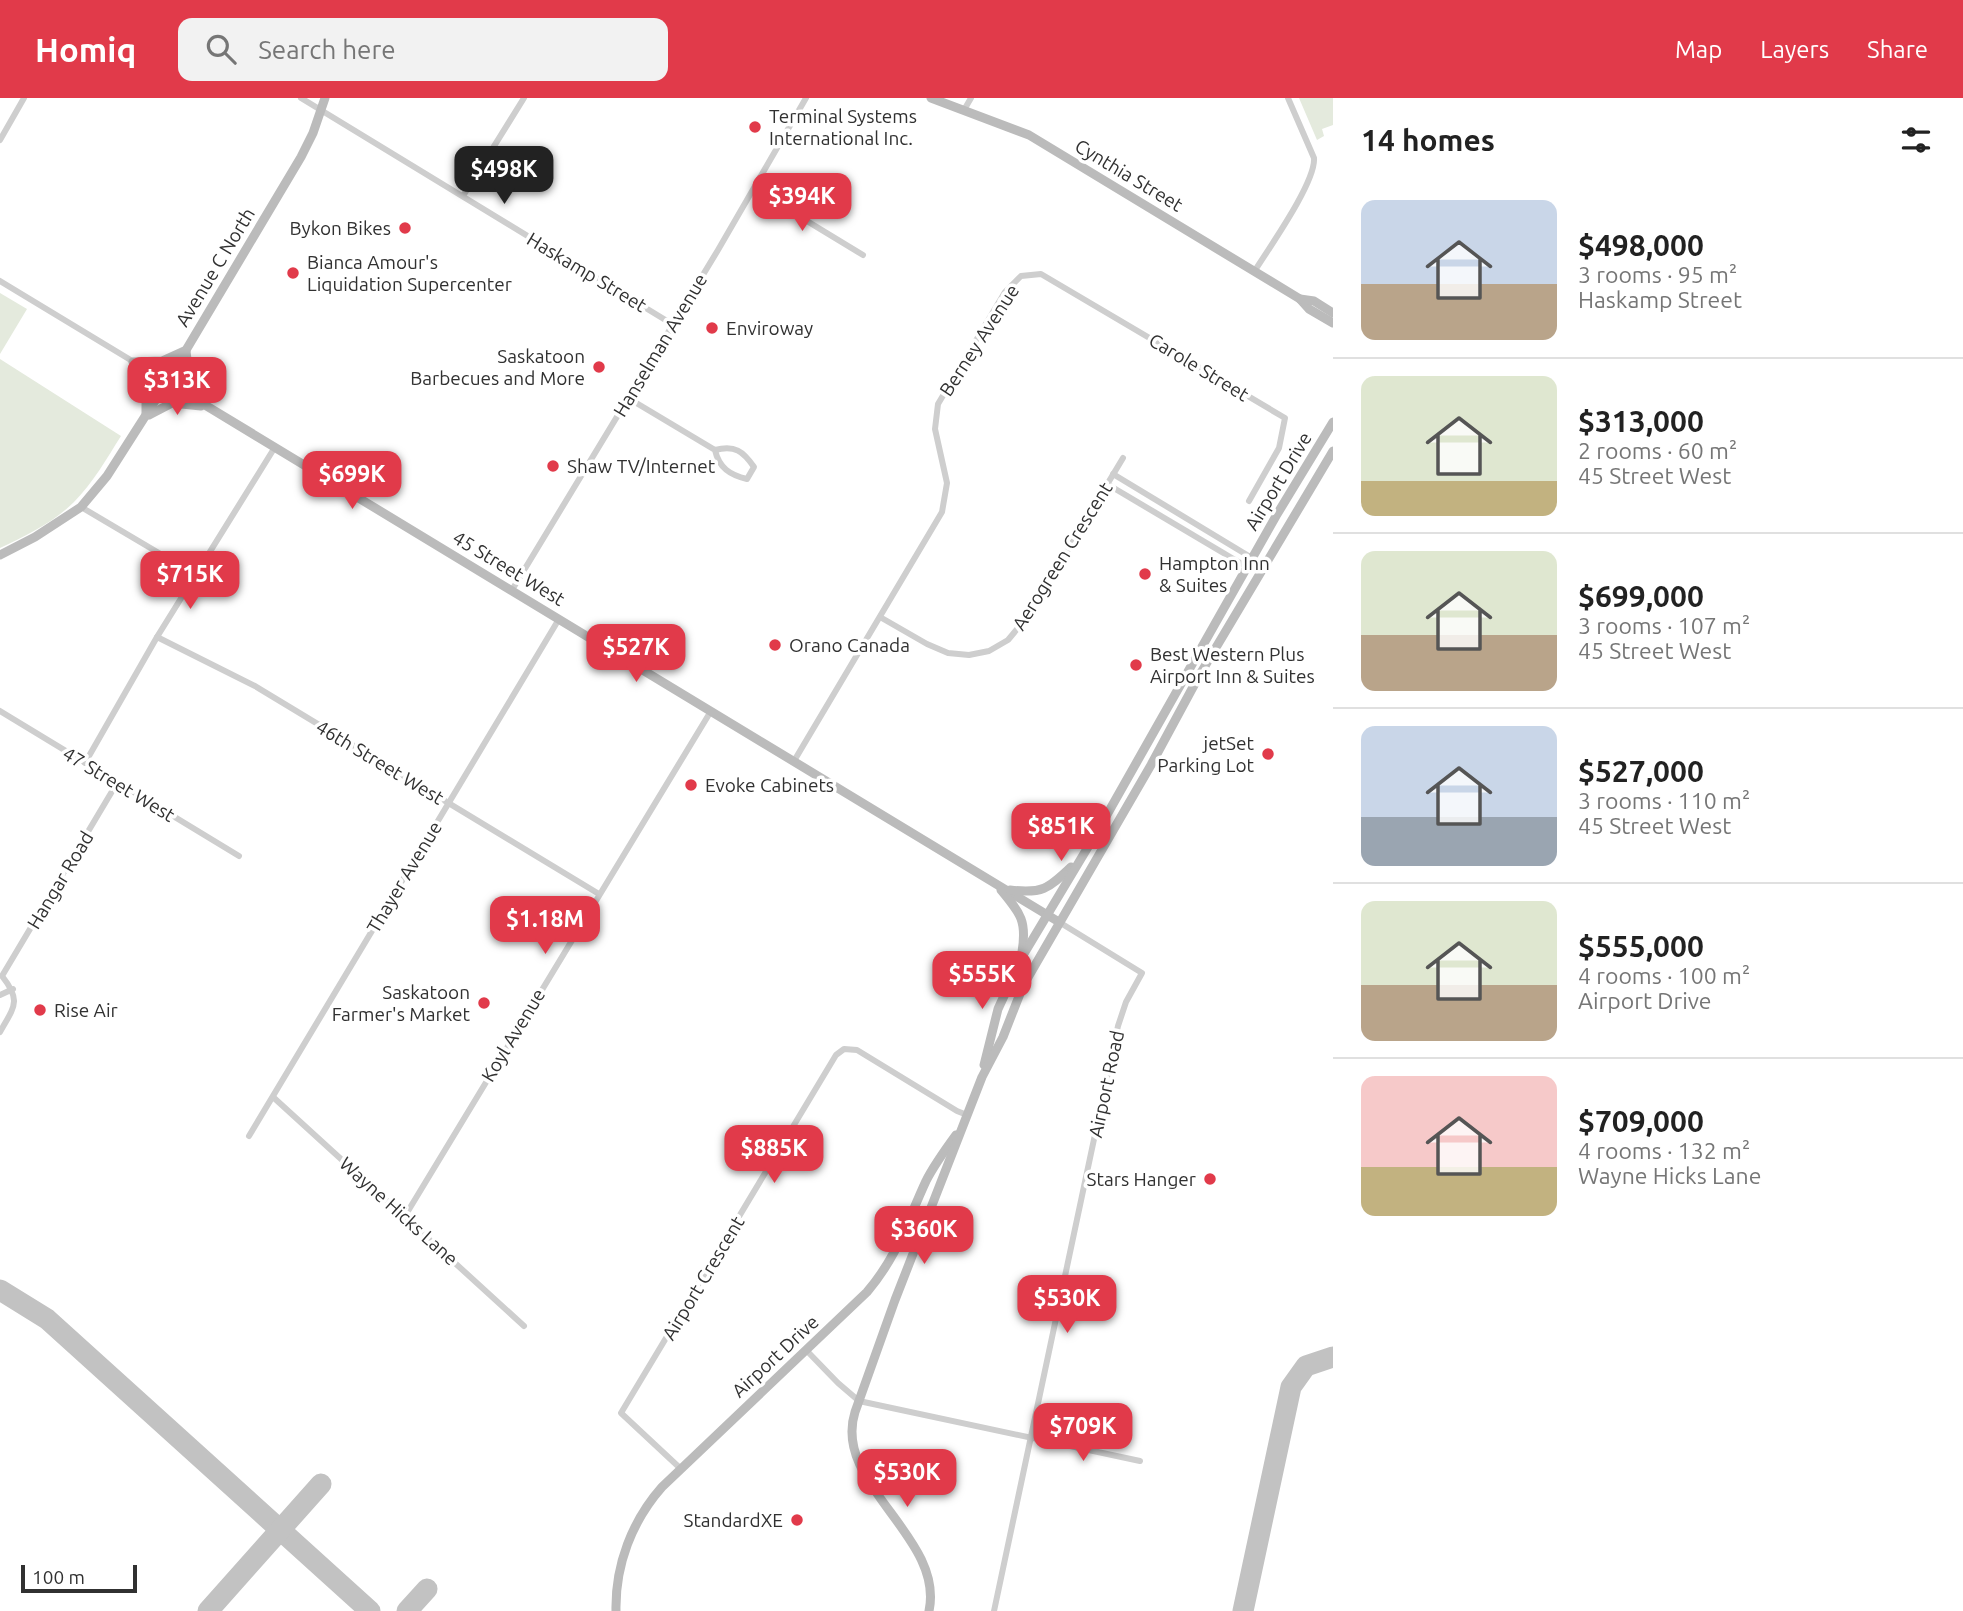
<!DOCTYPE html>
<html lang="en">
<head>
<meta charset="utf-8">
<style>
  body { margin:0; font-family:Ubuntu,sans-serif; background:#f2f2f2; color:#222; height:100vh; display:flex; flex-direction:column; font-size:26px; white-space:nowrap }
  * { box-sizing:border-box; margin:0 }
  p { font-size:23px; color:#767676 }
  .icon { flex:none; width:38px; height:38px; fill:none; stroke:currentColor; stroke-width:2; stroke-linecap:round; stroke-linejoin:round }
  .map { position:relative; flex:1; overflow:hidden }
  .side { display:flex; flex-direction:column; background:#fff; width:630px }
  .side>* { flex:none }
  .scale { position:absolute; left:21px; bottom:18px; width:116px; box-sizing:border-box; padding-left:7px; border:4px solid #313131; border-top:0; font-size:19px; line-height:24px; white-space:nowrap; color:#313131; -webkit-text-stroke:5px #fff; paint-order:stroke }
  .price { position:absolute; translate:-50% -60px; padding:0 16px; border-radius:14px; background:#e13a4a; color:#fff; font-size:23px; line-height:46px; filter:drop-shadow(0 2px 4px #0008) }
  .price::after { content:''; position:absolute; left:50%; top:42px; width:21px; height:16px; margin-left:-10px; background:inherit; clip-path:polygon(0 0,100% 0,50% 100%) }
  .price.selected { background:#222; color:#fff }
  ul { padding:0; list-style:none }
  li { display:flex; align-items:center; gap:21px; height:175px; padding:0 28px }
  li+li { border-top:2px solid #e0e0e0 }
  li span { display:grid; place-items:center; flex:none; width:196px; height:140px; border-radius:14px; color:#555 }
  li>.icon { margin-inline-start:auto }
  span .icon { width:84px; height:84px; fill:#fffc; stroke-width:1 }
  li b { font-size:30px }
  h2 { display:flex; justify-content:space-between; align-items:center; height:84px; padding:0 28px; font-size:30px }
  header { display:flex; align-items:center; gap:42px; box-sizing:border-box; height:98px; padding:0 35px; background:#e13a4a; color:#fff }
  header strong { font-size:33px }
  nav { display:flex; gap:38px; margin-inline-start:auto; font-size:24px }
  .search { width:490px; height:63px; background:#f2f2f2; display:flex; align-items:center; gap:18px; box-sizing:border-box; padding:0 24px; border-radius:14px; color:#767676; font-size:26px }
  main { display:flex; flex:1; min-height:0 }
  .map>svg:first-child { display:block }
  .green { fill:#e4eadd }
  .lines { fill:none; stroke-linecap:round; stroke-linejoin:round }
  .taxiway { stroke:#c2c2c2; stroke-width:21 }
  .street { stroke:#cecece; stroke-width:6 }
  .secondary { stroke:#bbb; stroke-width:9 }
  .poi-dot { fill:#e13a4a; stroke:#fff; stroke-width:2.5 }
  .labels { text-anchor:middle; stroke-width:7; stroke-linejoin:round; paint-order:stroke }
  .poi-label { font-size:19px; fill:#313131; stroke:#fff; text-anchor:start }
  .street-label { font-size:19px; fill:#313131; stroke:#fff }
</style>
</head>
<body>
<header>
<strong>Homiq</strong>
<div class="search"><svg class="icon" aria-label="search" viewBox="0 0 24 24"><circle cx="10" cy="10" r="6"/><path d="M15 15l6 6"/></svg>Search here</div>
<nav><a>Map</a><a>Layers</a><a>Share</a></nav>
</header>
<main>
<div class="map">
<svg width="1333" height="1513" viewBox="0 0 1333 1513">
  <rect width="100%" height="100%" fill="#fff"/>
  <g class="green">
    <path d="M1299 0H1333V27L1322 31 1324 38 1317 42Z"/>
    <path d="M0 195 27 211 0 256Z"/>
    <path d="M0 261 121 338C107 360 93 385 74 404 53 425 25 438 0 450Z"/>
  </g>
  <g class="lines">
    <g class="taxiway">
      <path d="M0 1192 47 1221 370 1513"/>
      <path d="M208 1513 321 1386"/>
      <path d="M407 1513 427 1491"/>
      <path d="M1243 1513 1291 1289 1306 1268 1333 1259"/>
    </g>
    <g class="street">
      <path d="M301 0 672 226"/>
      <path d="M964 12 971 0"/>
      <path d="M0 42 24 0"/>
      <path d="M754 91 863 157"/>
      <path d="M463 98 524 0"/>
      <path d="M1254 174C1269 150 1316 84 1314 60L1288 0"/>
      <path d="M0 183 167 284"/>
      <path d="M628 300 715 352C719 370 730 377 747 381L754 369C743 353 735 347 715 352"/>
      <path d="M1113 376 1252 460"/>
      <path d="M1107 386 1247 469"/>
      <path d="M81 409 196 477"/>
      <path d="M512 492 718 152 806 0"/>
      <path d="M880 519 927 546 948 555 969 557 989 553 1008 542 1028 518 1123 360"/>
      <path d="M157 539 255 588 599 796"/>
      <path d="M0 613 239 758"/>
      <path d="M794 663 942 414 947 385 935 331 938 306 1005 194 1021 178 1041 176 1285 320 1279 350 1249 403"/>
      <path d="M85 665 157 539 275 349"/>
      <path d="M0 897 13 891"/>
      <path d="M0 934C14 909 22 903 2 878L117 685"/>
      <path d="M273 999 524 1228"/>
      <path d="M249 1038 559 521"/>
      <path d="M405 1118 711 613"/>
      <path d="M807 1253 838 1285 859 1303 1140 1363"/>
      <path d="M681 1371 621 1315 836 957 844 951 857 952 957 1013 967 1017"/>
      <path d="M994 1513 1118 928 1126 904 1142 875 1059 824"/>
    </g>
    <g class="secondary">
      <path d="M931 0 1029 37 1300 201 1309 211 1333 225"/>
      <path d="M1300 201 1314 203 1333 215"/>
      <path d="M186 253 190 287 204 305"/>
      <path d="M167 284 1059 824"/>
      <path d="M146 315V289L133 264 162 263 184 253"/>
      <path d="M149 317 172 305 201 308"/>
      <path d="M0 457 35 439 81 409 107 378 167 284 301 59 313 35 325 0"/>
      <path d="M1001 792C1021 816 1027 823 1022 854"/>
      <path d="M1010 792C1042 796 1048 791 1071 769"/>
      <path d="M984 967 998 911 1022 859 1100 729 1276 418 1333 324"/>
      <path d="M616 1513C615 1467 632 1423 662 1389L867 1194C899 1156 906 1126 926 1083 934 1067 945 1052 956 1037"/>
      <path d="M929 1513C945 1439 832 1386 855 1314L895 1202 982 979 1003 939 1023 888 1151 667 1199 578 1333 353"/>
    </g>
  </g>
  <g class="poi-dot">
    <circle cx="755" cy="29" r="7"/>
    <circle cx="405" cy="130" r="7"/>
    <circle cx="293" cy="175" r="7"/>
    <circle cx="712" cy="230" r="7"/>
    <circle cx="599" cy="269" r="7"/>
    <circle cx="553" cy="368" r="7"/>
    <circle cx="1145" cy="476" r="7"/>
    <circle cx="775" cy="547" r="7"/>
    <circle cx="1136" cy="567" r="7"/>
    <circle cx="1268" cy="656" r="7"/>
    <circle cx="691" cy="687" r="7"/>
    <circle cx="484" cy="905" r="7"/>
    <circle cx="40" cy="912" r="7"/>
    <circle cx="1210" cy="1081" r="7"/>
    <circle cx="797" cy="1422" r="7"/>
  </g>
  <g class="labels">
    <g class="poi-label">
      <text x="769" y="25">Terminal Systems<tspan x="769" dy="22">International Inc.</tspan></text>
      <text x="391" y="137" text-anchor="end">Bykon Bikes</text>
      <text x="307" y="171">Bianca Amour's<tspan x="307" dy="22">Liquidation Supercenter</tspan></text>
      <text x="726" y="237">Enviroway</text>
      <text x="585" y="265" text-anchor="end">Saskatoon<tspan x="585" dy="22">Barbecues and More</tspan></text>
      <text x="567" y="375">Shaw TV/Internet</text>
      <text x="1159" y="472">Hampton Inn<tspan x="1159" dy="22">&amp; Suites</tspan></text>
      <text x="789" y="554">Orano Canada</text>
      <text x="1150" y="563">Best Western Plus<tspan x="1150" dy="22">Airport Inn &amp; Suites</tspan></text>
      <text x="1254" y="652" text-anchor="end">jetSet<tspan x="1254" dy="22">Parking Lot</tspan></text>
      <text x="705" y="694">Evoke Cabinets</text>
      <text x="470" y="901" text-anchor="end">Saskatoon<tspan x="470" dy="22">Farmer's Market</tspan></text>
      <text x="54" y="919">Rise Air</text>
      <text x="1196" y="1088" text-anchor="end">Stars Hanger</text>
      <text x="783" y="1429" text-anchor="end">StandardXE</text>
    </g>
    <g class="street-label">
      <text transform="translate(1129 77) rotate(31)" y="7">Cynthia Street</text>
      <text transform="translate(215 169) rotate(-59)" y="7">Avenue C North</text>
      <text transform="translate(587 174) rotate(31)" y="7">Haskamp Street</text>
      <text transform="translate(979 242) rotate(-57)" y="7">Berney Avenue</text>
      <text transform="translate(660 247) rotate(-59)" y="7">Hanselman Avenue</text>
      <text transform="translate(1199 269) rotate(31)" y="7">Carole Street</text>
      <text transform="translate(1278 383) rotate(-59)" y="7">Airport Drive</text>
      <text transform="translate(1062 458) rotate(-58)" y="7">Aerogreen Crescent</text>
      <text transform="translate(509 470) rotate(31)" y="7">45 Street West</text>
      <text transform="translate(380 664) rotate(31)" y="7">46th Street West</text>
      <text transform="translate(119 686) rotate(31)" y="7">47 Street West</text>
      <text transform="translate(404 779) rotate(-59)" y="7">Thayer Avenue</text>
      <text transform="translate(60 782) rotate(-59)" y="7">Hangar Road</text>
      <text transform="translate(513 937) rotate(-59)" y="7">Koyl Avenue</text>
      <text transform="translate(1106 986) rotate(-78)" y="7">Airport Road</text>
      <text transform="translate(399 1113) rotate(42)" y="7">Wayne Hicks Lane</text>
      <text transform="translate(703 1180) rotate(-59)" y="7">Airport Crescent</text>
      <text transform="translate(775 1258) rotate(-43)" y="7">Airport Drive</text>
    </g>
  </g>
</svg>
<div class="scale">100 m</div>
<b class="price selected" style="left:504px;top:108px">$498K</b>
<b class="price" style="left:802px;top:135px">$394K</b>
<b class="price" style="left:177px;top:319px">$313K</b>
<b class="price" style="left:352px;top:413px">$699K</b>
<b class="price" style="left:190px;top:513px">$715K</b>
<b class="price" style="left:636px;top:586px">$527K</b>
<b class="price" style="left:1061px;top:765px">$851K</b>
<b class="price" style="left:545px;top:858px">$1.18M</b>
<b class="price" style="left:982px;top:913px">$555K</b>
<b class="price" style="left:774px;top:1087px">$885K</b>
<b class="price" style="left:924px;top:1168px">$360K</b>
<b class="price" style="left:1067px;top:1237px">$530K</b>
<b class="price" style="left:1083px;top:1365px">$709K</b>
<b class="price" style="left:907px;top:1411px">$530K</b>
</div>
<section class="side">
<h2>14 homes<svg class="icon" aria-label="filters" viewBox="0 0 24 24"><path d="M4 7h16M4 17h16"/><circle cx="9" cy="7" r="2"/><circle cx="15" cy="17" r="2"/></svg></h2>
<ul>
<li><span style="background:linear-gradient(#c9d6e8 60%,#b9a48a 0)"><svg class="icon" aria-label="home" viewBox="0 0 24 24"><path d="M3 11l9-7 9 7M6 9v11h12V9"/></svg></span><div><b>$498,000</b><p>3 rooms · 95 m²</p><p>Haskamp Street</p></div></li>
<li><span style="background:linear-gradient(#dfe7d0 75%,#c2b280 0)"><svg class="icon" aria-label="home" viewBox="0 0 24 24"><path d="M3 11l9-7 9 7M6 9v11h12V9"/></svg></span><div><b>$313,000</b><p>2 rooms · 60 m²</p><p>45 Street West</p></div></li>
<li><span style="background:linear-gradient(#dfe7d0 60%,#b9a48a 0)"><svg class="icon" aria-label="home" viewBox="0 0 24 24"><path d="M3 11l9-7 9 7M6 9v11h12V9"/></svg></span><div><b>$699,000</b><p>3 rooms · 107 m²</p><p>45 Street West</p></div></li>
<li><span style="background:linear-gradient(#c9d6e8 65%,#9aa5b1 0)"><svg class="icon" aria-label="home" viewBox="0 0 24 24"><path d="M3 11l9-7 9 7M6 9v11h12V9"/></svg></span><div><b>$527,000</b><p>3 rooms · 110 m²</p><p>45 Street West</p></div></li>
<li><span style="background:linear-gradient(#dfe7d0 60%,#b9a48a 0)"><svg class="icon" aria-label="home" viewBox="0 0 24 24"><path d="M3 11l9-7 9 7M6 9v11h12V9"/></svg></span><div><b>$555,000</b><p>4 rooms · 100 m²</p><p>Airport Drive</p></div></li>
<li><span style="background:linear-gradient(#f6c9c9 65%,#c2b280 0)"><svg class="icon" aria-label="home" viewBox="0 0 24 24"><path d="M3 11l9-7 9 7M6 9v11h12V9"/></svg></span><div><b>$709,000</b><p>4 rooms · 132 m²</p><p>Wayne Hicks Lane</p></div></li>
</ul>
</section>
</main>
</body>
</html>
